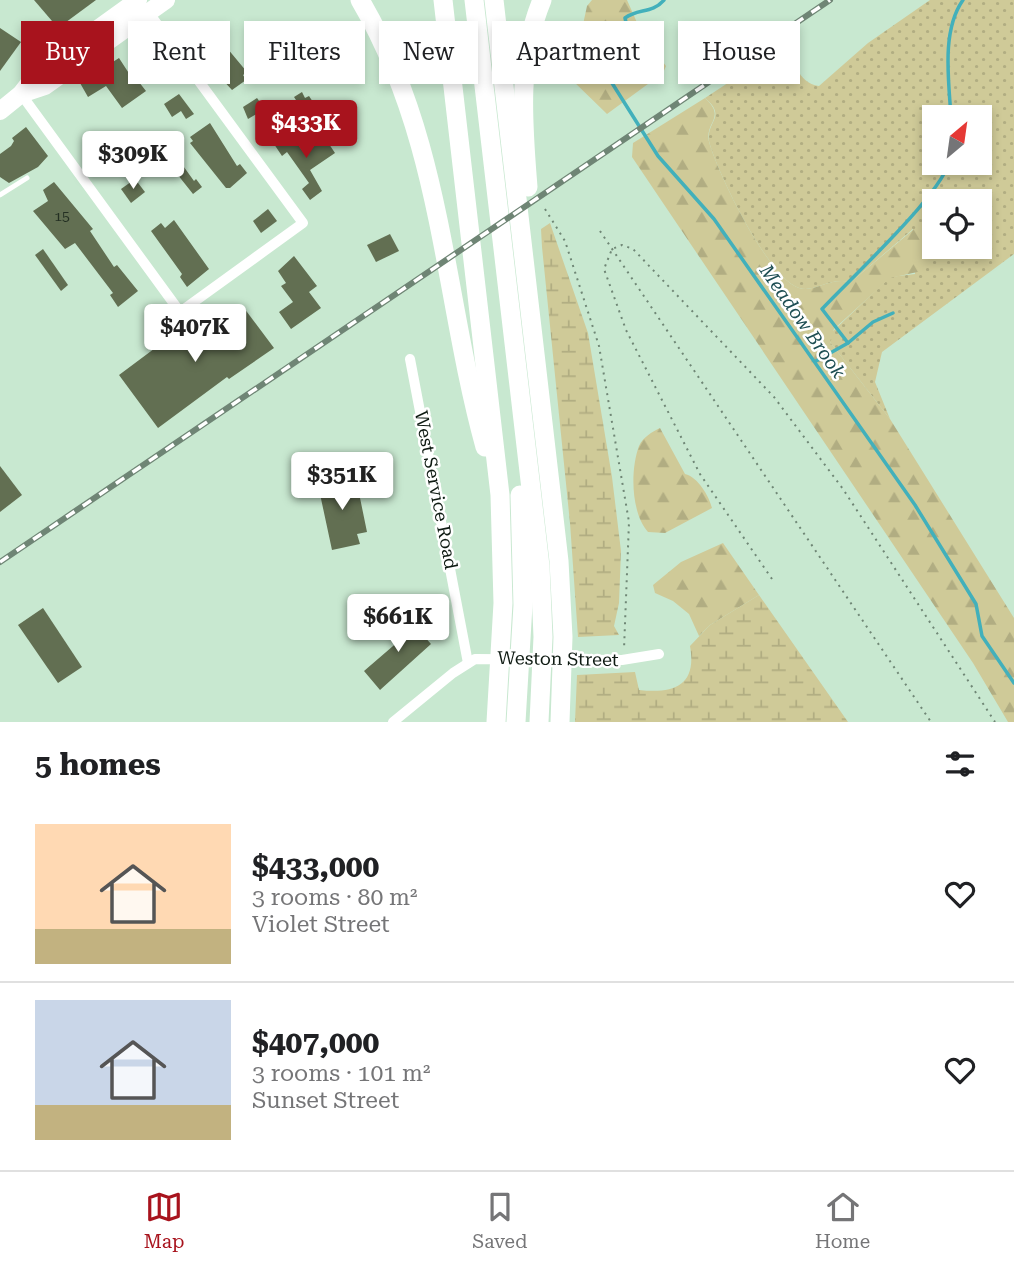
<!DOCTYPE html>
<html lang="en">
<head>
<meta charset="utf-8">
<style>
  body { margin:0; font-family:"Roboto Serif",serif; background:#f2f2f2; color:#202124; height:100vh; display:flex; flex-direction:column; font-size:26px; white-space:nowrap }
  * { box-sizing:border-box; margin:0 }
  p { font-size:23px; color:#757577 }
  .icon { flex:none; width:38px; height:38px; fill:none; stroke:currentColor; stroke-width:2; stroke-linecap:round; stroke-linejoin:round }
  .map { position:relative; height:722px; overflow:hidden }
  .details { display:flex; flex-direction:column; background:#fff; flex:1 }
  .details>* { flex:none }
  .top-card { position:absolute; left:21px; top:21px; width:973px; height:63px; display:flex; gap:14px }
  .needle { width:46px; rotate:29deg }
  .controls { position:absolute; left:922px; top:105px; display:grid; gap:14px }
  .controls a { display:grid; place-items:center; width:70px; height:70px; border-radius:0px; background:#fff; box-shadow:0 4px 10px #0003; font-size:35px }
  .price { position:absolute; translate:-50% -60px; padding:0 16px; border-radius:7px; background:#fff; color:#222; font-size:23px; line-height:46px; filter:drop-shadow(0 2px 4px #0008) }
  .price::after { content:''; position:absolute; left:50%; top:42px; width:21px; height:16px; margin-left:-10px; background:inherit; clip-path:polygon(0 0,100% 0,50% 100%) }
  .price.selected { background:#a8131d; color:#fff }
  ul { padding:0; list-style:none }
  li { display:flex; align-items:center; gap:21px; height:175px; padding:0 35px }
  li+li { border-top:2px solid #e0e0e0 }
  li span { display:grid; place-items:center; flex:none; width:196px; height:140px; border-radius:0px; color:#555 }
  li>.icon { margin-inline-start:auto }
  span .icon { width:84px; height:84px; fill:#fffc; stroke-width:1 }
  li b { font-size:30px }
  h2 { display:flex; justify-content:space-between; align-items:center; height:84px; padding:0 35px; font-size:30px }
  .tag { padding:0 24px; border-radius:0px; background:#fff; box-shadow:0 4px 10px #0003; font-size:24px; line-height:63px }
  .tag.selected { background:#a8131d; color:#fff }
  .tab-bar { display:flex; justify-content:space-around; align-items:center; height:98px; border-top:2px solid #e0e0e0; background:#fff; font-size:19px; color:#757577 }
  .tab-bar a { display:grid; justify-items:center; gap:4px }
  .tab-bar .selected { color:#a8131d }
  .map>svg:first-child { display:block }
  .green { fill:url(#green-dots); fill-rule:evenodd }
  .forest { fill:url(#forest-firs) }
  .wetland { fill:url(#wetland-marsh) }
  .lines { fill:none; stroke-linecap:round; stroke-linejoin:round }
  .stream { stroke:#42b0bb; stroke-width:3.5 }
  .building { fill:#626f52 }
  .path { stroke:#6f8675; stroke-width:2; stroke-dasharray:2 5; stroke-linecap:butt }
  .lane { stroke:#fff; stroke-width:5 }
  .street { stroke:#fff; stroke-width:10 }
  .primary { stroke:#fff; stroke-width:18 }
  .highway { stroke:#fff; stroke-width:19 }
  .rail-casing { stroke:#6f8575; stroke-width:6 }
  .rail { stroke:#fff; stroke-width:3.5; stroke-dasharray:10; stroke-linecap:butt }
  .labels { text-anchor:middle; stroke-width:5; stroke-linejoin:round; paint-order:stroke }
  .number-label { font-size:14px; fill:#232f22 }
  .street-label { font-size:18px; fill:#0e1a12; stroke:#fff }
  .water-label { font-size:19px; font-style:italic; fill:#1e4e53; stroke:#fff }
</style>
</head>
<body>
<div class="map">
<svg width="1014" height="722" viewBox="0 0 1014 722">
  <defs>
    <pattern id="green-dots" width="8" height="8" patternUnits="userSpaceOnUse" patternTransform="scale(1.75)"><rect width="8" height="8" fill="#cfca98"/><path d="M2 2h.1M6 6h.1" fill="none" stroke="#b1ad82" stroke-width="1.8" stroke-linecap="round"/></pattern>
    <pattern id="forest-firs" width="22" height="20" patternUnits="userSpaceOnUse" patternTransform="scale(1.75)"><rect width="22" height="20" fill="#cfca98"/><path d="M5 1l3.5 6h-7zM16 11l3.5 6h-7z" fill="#b1ad82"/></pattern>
    <pattern id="wetland-marsh" width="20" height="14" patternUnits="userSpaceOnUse" patternTransform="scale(1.75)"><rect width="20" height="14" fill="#cfca98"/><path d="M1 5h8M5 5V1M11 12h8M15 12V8" fill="none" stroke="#b1ad82"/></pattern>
  </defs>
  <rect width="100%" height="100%" fill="#c8e8d0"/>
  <path class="green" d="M930 0H1014V254L882 352 875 382 890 419 830 342 829 335 890 277 915 274 913 229 851 282C828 277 815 293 799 288 768 278 719 175 710 145 703 122 729 118 705 98L775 52C795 54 797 84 819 86L868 43ZM934 117H980V163H934ZM934 201H980V247H934Z"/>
  <g class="forest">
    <path d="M592 0H627L643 36 666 66 663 73 607 114 571 79 569 63 579 43 587 6Z"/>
    <path d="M705 98C728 119 702 122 710 145 719 175 768 278 799 288 815 293 828 277 851 282L914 229 927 235 929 249 922 271 890 278 834 329 830 342 890 419 1014 618V722H1008L973 663 632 157 633 143Z"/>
    <path d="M660 428 685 474C698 477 709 496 712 508L665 533 648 532C631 513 630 470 639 446 643 437 652 432 660 428Z"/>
    <path d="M723 543 759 595 710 625 699 636 689 614 673 601 655 593 653 585 681 562Z"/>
  </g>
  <g class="wetland">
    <path d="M550 223 588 333 612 477 621 551 619 603 614 626 619 635 578 637 570 523 542 247 541 229Z"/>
    <path d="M759 595 848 722H575L577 675 635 672 639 690C675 694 697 685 690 646L710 625Z"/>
  </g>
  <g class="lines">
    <g class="stream">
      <path d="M664 0C652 14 638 8 625 18L631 44 625 56 611 69 612 83 658 156 714 219 915 505 976 604 982 636 1014 683"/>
      <path d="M951 117C949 82 941 31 963 0"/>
      <path d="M848 343 873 322 893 313"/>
      <path d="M816 361 848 343 822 309C852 277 937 199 949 163"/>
    </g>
  </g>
  <g class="building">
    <path d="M34 0H96L58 28Z"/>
    <path d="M0 28 21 42 0 71Z"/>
    <path d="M227 48 247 72 243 75 246 80 232 90 207 63Z"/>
    <path d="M119 58 132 78 135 77 146 91 122 108 106 86 88 97 80 83Z"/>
    <path d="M302 92 305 98 309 96 333 132 323 139 312 124 307 127 294 106 298 103 294 97Z"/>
    <path d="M179 94 194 114 186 119 181 111 172 117 164 104Z"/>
    <path d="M257 98 265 109 248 119 243 107Z"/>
    <path d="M210 123 237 166 240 164 247 173 230 188H226L190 143 193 141 190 137Z"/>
    <path d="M26 127 48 156 38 167 9 183 0 177V154L11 146 14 141 12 138Z"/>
    <path d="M290 133 304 153 325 138 335 153 310 170 322 191 310 200 302 189 309 183 287 152 282 156 274 144Z"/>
    <path d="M114 134 122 146 103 161 100 157 97 159 91 151Z"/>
    <path d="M163 138 194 181 196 179 202 187 193 194 154 145Z"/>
    <path d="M135 179 145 192 131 203 121 189Z"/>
    <path d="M54 182 93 229 90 231 114 267 117 265 138 291 118 307 110 295 113 293 75 243 65 249 33 211 48 201 43 190Z"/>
    <path d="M268 209 277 221 261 233 253 221Z"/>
    <path d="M174 220 209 269 187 287 180 277 182 274 151 231 161 223 165 228Z"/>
    <path d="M390 234 399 251 376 262 367 245Z"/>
    <path d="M43 249 68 285 61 291 35 255Z"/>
    <path d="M294 256 317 286 309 292 321 308 291 329 279 312 293 302 281 286 286 283 278 271Z"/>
    <path d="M228 307 234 316 244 308 274 348 229 379 227 377 158 428 119 375 178 331 183 337 189 333 191 335Z"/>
    <path d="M0 466 22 495 0 512Z"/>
    <path d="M345 474 349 495 359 493 367 532 357 534 360 544 332 550 317 480Z"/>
    <path d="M43 608 82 667 58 683 18 625Z"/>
    <path d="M407 617 431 644 380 690 364 671 400 640 392 630Z"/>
  </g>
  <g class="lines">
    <g class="path">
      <path d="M545 209 565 241 599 346 629 522 624 649"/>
      <path d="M600 231 931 722"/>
      <path d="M772 579 700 474 626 330 604 269 612 249 622 245 633 249 774 397 843 489 995 722"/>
    </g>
    <path class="lane" d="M0 195 27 178"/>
    <g class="street">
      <path d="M21 94 180 312 303 223 146 9"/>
      <path d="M410 359 468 663"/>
      <path d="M393 722 453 673 475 659 622 660 659 654"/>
    </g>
    <g class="primary">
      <path d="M21 94 45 86 166 0"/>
      <path d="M0 111 21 94 38 72 138 0"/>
    </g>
    <g class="highway">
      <path d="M360 0C443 141 443 294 485 447"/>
      <path d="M443 0 500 495 503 603 496 722"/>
      <path d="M474 0 540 566 543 637 539 722"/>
      <path d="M494 0 559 561 563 637 560 722"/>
      <path d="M528 187C523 124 517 60 542 0"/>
      <path d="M516 722 523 605 520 495"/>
    </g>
    <defs>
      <path id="rail" d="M0 562 830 0"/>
    </defs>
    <use href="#rail" class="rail-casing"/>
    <use href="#rail" class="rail"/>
  </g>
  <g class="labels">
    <g class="number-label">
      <text x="62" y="221">15</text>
    </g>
    <g class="street-label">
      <text transform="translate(436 490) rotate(79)" y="6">West Service Road</text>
      <text transform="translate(558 659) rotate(1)" y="6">Weston Street</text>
    </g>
    <g class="water-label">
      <text transform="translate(803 321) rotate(55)" y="7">Meadow Brook</text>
    </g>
  </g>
</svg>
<div class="controls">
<a><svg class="needle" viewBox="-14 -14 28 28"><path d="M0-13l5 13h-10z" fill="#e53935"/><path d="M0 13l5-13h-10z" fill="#757577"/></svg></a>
<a><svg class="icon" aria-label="locate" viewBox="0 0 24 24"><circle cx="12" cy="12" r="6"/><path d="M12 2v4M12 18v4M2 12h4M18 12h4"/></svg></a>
</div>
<b class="price selected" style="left:306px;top:160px">$433K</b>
<b class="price" style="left:133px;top:191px">$309K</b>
<b class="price" style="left:195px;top:364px">$407K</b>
<b class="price" style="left:342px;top:512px">$351K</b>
<b class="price" style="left:398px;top:654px">$661K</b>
<div class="top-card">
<a class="tag selected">Buy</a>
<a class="tag">Rent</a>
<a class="tag">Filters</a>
<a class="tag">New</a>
<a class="tag">Apartment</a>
<a class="tag">House</a>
</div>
</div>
<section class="details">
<h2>5 homes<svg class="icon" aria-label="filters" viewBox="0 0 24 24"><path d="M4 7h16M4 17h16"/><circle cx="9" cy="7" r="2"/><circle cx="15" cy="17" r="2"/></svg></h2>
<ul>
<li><span style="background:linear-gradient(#ffd9b3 75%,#c2b280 0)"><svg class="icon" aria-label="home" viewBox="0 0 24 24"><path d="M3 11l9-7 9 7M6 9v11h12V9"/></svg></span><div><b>$433,000</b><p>3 rooms · 80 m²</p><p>Violet Street</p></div><svg class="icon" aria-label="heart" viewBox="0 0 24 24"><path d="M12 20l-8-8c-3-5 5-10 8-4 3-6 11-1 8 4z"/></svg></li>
<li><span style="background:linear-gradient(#c9d6e8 75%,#c2b280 0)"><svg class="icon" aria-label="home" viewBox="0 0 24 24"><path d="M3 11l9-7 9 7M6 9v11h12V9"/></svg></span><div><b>$407,000</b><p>3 rooms · 101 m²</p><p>Sunset Street</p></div><svg class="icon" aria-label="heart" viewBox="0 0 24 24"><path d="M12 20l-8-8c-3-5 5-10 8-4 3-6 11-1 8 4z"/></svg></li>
</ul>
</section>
<nav class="tab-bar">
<a class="selected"><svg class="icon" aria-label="map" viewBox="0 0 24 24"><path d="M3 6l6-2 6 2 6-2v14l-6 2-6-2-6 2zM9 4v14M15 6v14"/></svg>Map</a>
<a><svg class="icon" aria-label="saved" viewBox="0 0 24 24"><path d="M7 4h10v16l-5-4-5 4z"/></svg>Saved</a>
<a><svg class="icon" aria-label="home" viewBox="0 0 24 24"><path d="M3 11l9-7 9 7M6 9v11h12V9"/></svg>Home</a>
</nav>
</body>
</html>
